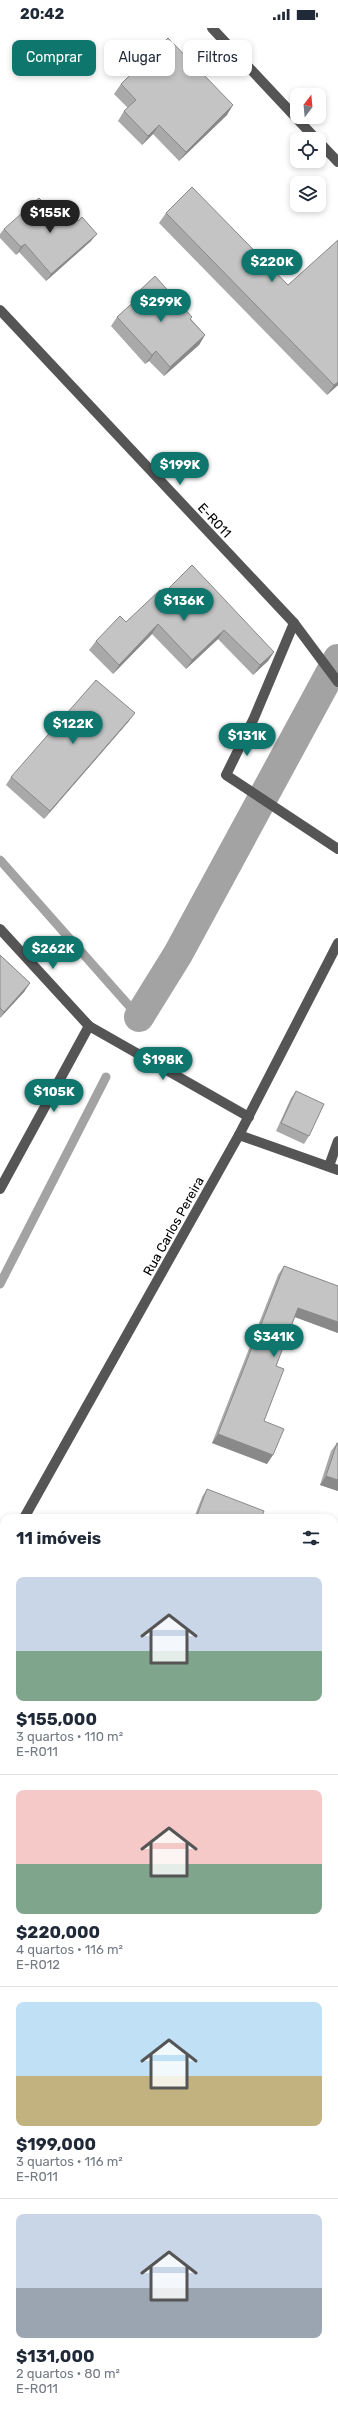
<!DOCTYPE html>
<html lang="pt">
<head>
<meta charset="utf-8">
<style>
  body { margin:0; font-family:Rubik,sans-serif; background:#f2f2f3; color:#1f2937; height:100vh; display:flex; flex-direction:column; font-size:15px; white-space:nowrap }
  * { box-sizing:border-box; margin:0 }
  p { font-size:13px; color:#747a83 }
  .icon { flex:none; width:22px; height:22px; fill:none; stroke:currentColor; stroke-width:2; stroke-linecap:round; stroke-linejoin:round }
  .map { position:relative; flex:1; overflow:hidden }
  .panel { position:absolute; left:0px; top:1486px; width:338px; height:904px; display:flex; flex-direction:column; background:#fff; border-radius:12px 12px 0 0; box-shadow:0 2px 6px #0003 }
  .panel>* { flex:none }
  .hud { position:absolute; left:12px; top:12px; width:314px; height:36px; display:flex; gap:8px }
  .needle { width:26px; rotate:16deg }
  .fabs { position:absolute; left:290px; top:60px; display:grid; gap:8px }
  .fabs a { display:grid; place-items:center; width:36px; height:36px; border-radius:8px; background:#fff; box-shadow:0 2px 6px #0003; font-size:20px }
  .price { position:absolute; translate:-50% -34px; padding:0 9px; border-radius:14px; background:#0f766e; color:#fff; font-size:13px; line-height:26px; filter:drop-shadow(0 1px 2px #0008) }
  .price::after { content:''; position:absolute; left:50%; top:24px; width:12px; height:9px; margin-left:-6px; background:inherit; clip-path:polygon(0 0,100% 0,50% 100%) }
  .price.selected { background:#222; color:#fff }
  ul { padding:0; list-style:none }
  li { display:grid; align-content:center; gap:8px; height:212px; padding:0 16px }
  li+li { border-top:1px solid #e0e1e3 }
  li span { display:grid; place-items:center; height:124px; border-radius:8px; color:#555 }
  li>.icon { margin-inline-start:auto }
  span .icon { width:72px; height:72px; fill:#fffc; stroke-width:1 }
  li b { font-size:17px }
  h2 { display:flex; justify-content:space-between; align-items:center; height:48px; padding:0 16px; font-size:17px }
  .tag { padding:0 14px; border-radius:8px; background:#fff; box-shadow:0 2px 6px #0003; font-size:14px; line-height:36px }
  .tag.selected { background:#0f766e; color:#fff }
  .status { display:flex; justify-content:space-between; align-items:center; height:28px; padding:0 20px; background:#fff; direction:ltr }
  .status svg { height:11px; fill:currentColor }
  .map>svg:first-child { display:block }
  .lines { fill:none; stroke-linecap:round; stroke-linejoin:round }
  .stream { stroke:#a3a3a3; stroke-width:9 }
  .canal { stroke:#a3a3a3; stroke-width:30 }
  .minor { stroke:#555; stroke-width:10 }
  .wall { fill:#a9a9a9 }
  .shaded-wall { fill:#898989 }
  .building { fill:#c4c4c4; stroke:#898989 }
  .labels { text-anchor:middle; stroke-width:3; stroke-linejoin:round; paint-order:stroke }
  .street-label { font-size:13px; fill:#000; stroke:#fff }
</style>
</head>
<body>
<div class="status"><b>20:42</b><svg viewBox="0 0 49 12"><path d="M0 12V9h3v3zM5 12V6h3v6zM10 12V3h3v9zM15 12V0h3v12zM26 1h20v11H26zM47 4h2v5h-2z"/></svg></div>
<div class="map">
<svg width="338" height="2390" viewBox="0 0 338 2390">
  <rect width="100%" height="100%" fill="#fff"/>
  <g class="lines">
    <g class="stream">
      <path d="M0 832 139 989"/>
      <path d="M0 1256 106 1049"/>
    </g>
    <path class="canal" d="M139 989 178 926 338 631"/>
    <g class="minor">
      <path d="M212 0 316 111"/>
      <path d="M319 114 338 134"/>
      <path d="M0 282 294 595 338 654"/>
      <path d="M294 595 254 690 226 747 338 821"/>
      <path d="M0 901 89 998 249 1089"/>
      <path d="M239 1107 338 1142"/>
      <path d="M329 1138 338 1113"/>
      <path d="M0 1161 89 998"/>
      <path d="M24 1490 239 1107 338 915"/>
      <path d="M0 1533 4 1526"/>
      <path d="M334 1891H338"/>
      <path d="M334 1906 338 1908"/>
      <path d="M0 1909H4"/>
    </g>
  </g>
  <g class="wall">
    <path d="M121 56 227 87 179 133 153 106 142 117 118 93 124 83 128 80 114 66Z"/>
    <path d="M53 185 69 191 91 213 46 253 19 224 16 227 0 210V206L4 201Z"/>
    <path d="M166 185 288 257 338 357 327 367 159 195Z"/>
    <path d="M137 265 191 291 205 307 199 317 164 348 149 333 145 336 111 298 117 289 132 276 130 275Z"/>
    <path d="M164 565 274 624 268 633 253 647 218 611 186 641 152 606 113 646 89 622 96 613 126 594Z"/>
    <path d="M129 693 44 791 6 757 11 749Z"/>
    <path d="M0 927 30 955 24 964 0 990Z"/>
    <path d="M296 1063 309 1108 304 1116 276 1103 291 1070Z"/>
    <path d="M284 1238 338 1258V1305L295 1289 276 1338 264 1393 267 1436 212 1415 278 1247Z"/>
    <path d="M337 1415 338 1463 320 1457 331 1423Z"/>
    <path d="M207 1461 261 1490H194L202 1469Z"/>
  </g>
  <g class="shaded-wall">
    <path d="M233 77 227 87 179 133 186 124Z"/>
    <path d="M159 97 153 106 142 117 148 108Z"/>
    <path d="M97 206 91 213 46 253 51 246Z"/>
    <path d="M25 216 19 224 16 227 21 219Z"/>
    <path d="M205 307 199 317 164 348 170 339Z"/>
    <path d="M156 323 149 333 145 336 152 327Z"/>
    <path d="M338 354V357L327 367 334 357Z"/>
    <path d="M158 596 152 606 113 646 119 637Z"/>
    <path d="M224 602 218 611 186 641 192 632Z"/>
    <path d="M274 624 268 633 253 647 260 637Z"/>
    <path d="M135 685 129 693 44 791 50 783Z"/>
    <path d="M30 955 24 964 0 990 4 984Z"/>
    <path d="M298 1280 338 1294V1305L292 1288Z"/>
    <path d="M218 1406 273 1427 267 1436 212 1415Z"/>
    <path d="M326 1448 338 1452V1463L320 1457Z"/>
    <path d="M334 1594 338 1596V1607L334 1606Z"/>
  </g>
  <g class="building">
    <path d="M168 10 233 77 186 124 159 97 148 108 124 83 136 72 121 56Z"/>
    <path d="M192 159 288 257 338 212V354L334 357 166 185Z"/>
    <path d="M39 170 53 185 59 180 69 191 73 187 78 193 82 189 97 206 51 246 25 216 21 219 4 201Z"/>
    <path d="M155 248 192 289 190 291 205 307 170 339 156 323 152 327 117 289 140 268 137 265Z"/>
    <path d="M192 537 274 624 260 637 224 602 192 632 158 596 119 637 96 613 120 588 126 594 160 562 164 565Z"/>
    <path d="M96 652 135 685 50 783 11 749Z"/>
    <path d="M0 927 30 955 4 984 0 980Z"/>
    <path d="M296 1063 324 1076 309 1108 281 1095Z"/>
    <path d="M284 1238 338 1258V1294L298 1280 276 1338 284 1341 264 1393 284 1401 273 1427 218 1406Z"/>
    <path d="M337 1415H338V1452L326 1448Z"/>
    <path d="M207 1461 264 1483 261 1490H196Z"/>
    <path d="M334 1510 338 1511V1596L334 1594Z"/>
  </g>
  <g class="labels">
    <g class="street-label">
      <text transform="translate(215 492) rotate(47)" y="5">E-R011</text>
      <text transform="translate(173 1198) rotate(-61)" y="5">Rua Carlos Pereira</text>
    </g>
  </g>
</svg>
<div class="fabs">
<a><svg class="needle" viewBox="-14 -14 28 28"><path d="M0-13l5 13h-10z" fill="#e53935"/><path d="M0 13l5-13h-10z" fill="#747a83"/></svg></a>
<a><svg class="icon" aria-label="locate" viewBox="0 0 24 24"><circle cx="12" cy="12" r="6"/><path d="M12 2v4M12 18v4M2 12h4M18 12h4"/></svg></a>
<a><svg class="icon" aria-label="layers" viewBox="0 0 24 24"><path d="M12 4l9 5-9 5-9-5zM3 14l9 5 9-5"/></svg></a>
</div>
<b class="price selected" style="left:50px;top:206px">$155K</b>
<b class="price" style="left:272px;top:255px">$220K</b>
<b class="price" style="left:161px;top:295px">$299K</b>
<b class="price" style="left:180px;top:458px">$199K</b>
<b class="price" style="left:184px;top:594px">$136K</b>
<b class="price" style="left:73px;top:717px">$122K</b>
<b class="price" style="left:247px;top:729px">$131K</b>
<b class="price" style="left:53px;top:942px">$262K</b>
<b class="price" style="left:163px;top:1053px">$198K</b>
<b class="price" style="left:54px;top:1085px">$105K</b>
<b class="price" style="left:274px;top:1330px">$341K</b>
<div class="hud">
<a class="tag selected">Comprar</a>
<a class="tag">Alugar</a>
<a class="tag">Filtros</a>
</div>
<section class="panel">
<h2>11 imóveis<svg class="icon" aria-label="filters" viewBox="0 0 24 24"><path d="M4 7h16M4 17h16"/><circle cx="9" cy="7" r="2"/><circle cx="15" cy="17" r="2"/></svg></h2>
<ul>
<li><span style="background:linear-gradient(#c9d6e8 60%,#7fa58c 0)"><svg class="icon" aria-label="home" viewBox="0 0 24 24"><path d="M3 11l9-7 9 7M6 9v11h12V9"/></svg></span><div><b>$155,000</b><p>3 quartos · 110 m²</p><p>E-R011</p></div></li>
<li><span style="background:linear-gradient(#f6c9c9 60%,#7fa58c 0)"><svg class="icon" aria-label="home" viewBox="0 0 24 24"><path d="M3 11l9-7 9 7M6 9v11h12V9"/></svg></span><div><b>$220,000</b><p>4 quartos · 116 m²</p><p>E-R012</p></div></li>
<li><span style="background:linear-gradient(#bfe0f5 60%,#c2b280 0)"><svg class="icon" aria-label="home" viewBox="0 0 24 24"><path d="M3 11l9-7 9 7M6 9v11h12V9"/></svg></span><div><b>$199,000</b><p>3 quartos · 116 m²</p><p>E-R011</p></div></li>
<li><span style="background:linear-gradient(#c9d6e8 60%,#9aa5b1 0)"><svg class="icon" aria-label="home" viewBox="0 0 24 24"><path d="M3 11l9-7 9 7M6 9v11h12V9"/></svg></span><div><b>$131,000</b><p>2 quartos · 80 m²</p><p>E-R011</p></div></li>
</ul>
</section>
</div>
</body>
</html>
